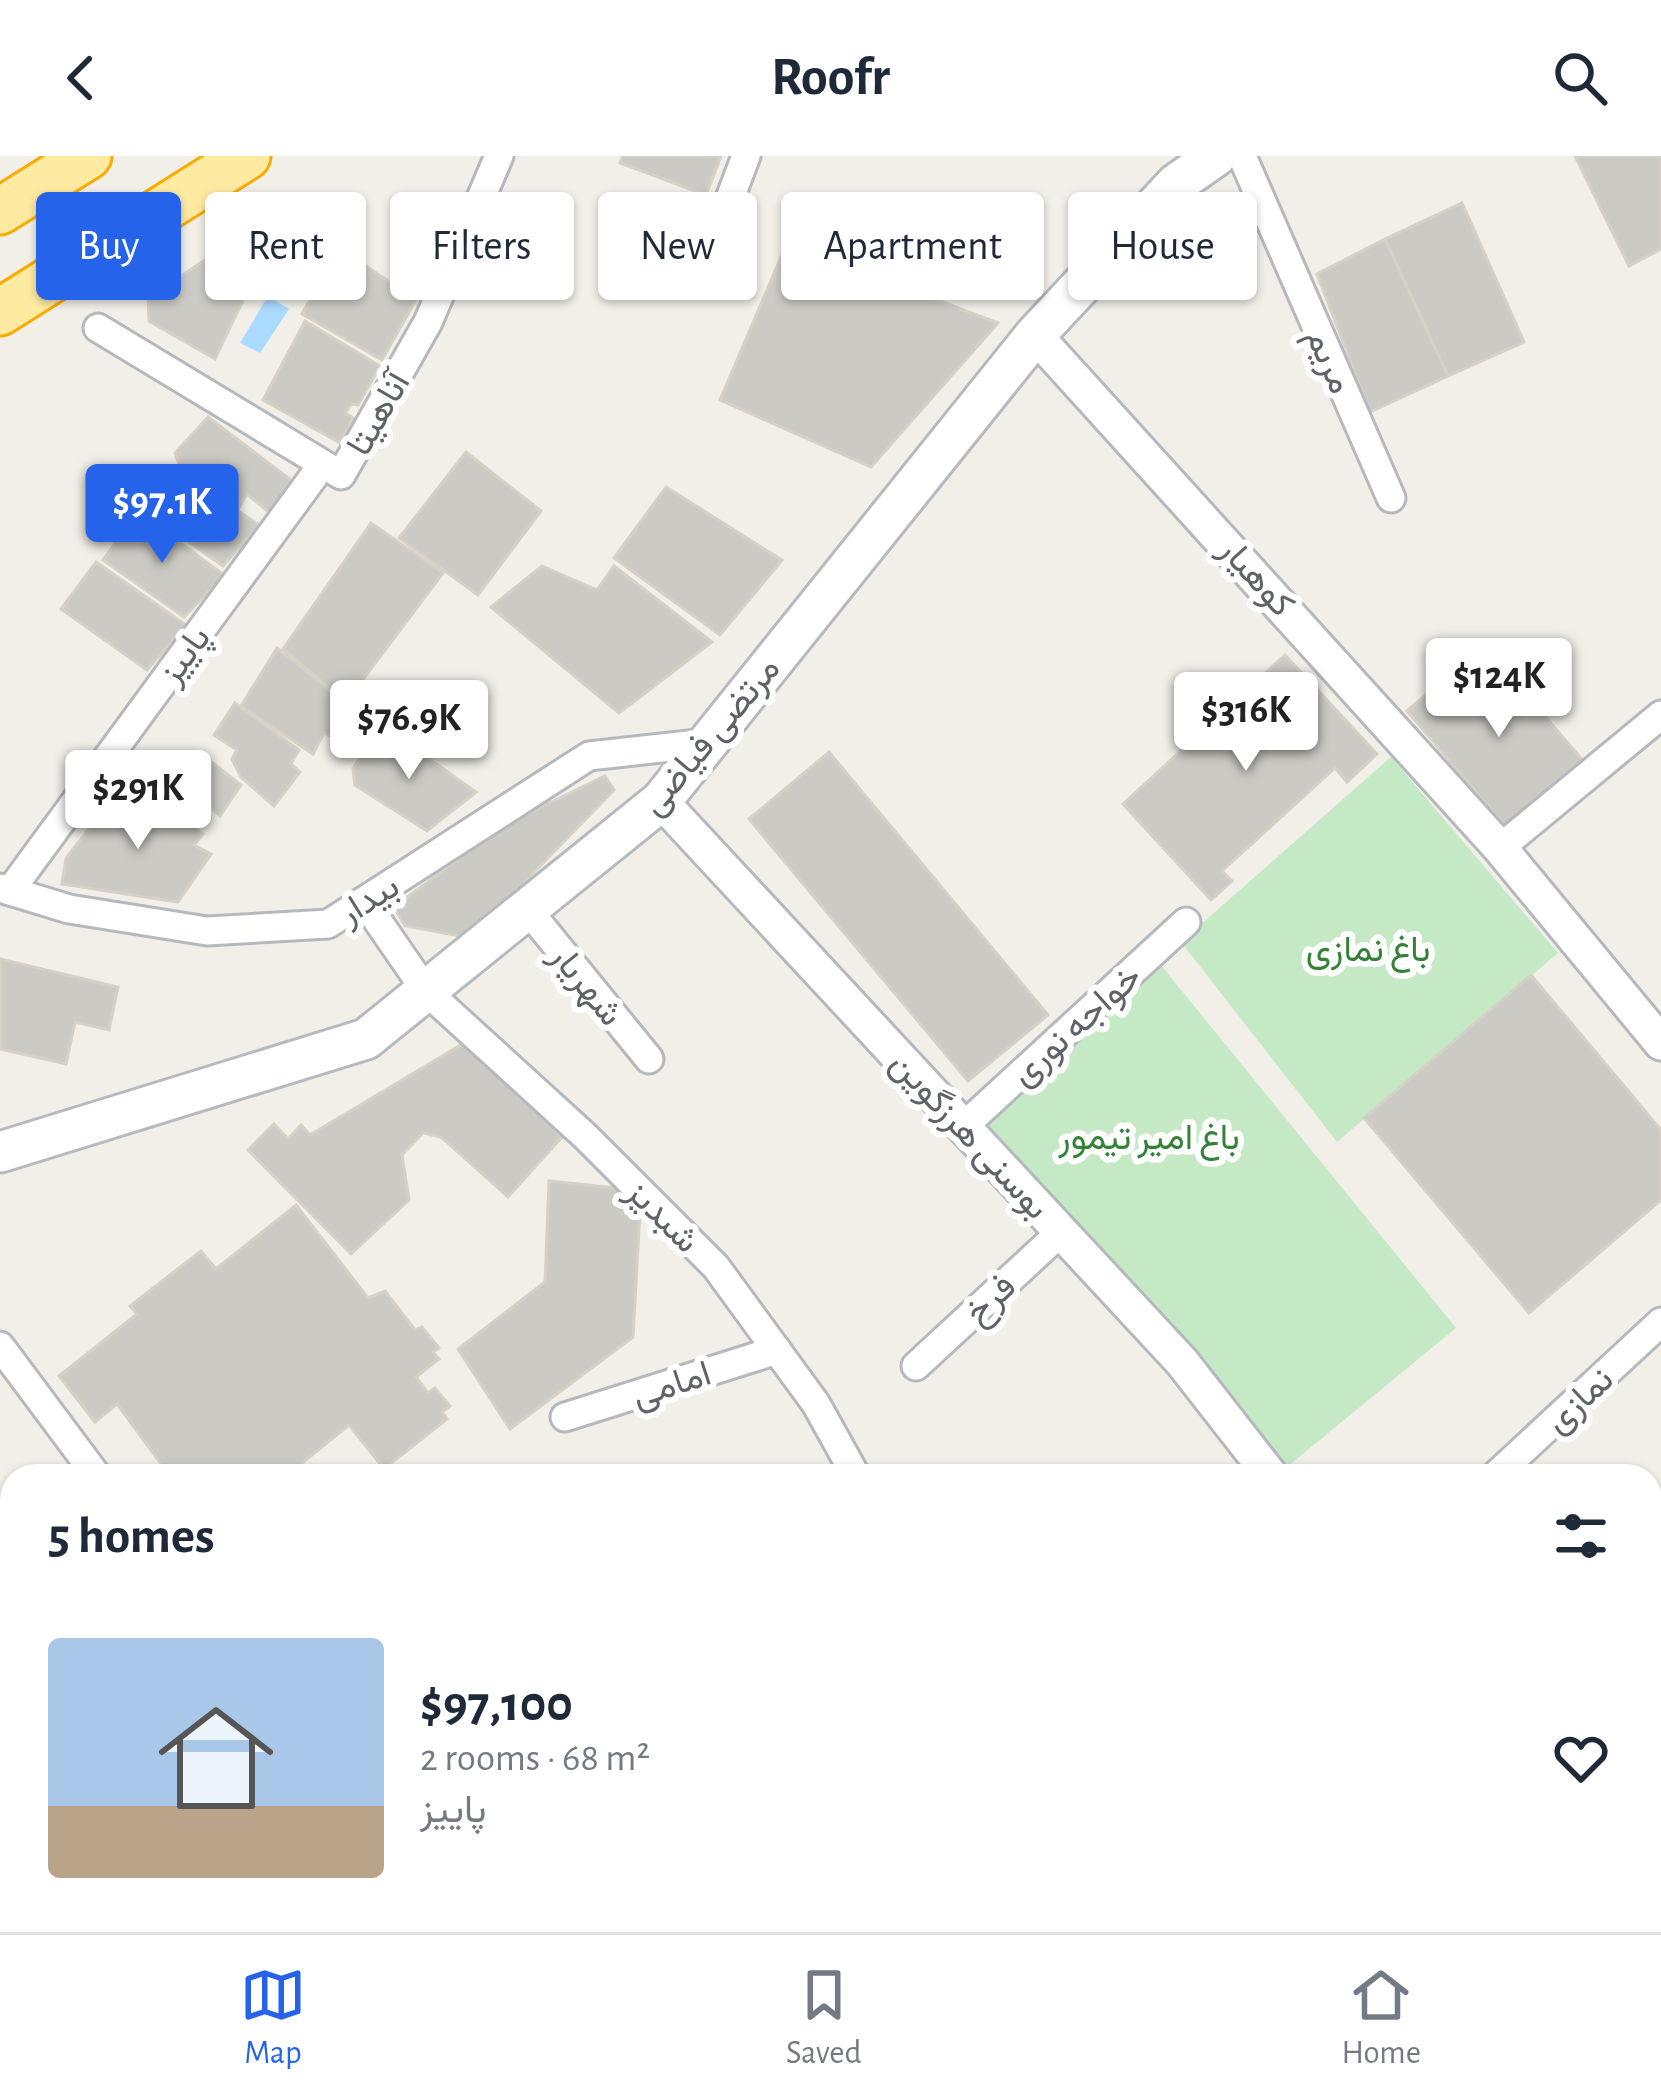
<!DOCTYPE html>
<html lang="en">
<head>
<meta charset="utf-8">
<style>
  body { margin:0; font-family:"Alegreya Sans",Vazirmatn,sans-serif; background:#f2f2f3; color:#1f2937; height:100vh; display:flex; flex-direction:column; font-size:45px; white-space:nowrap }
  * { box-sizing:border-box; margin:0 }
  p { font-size:39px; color:#747a83 }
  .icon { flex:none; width:66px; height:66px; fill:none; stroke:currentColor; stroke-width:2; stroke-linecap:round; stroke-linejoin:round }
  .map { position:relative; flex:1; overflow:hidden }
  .panel { position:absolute; left:0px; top:1308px; width:1662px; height:468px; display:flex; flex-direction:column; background:#fff; border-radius:36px 36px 0 0; box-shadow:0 3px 9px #0004 }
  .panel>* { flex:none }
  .guide { position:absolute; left:36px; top:36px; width:1590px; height:108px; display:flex; gap:24px }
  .price { position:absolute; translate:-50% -102px; padding:0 27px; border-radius:12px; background:#fff; color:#222; font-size:39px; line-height:78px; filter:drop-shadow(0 3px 6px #0008) }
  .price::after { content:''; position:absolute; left:50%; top:72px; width:36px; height:27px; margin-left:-18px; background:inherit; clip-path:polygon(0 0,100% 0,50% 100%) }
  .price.active { background:#2563eb; color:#fff }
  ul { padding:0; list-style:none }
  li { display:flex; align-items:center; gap:36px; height:300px; padding:0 48px }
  li span { display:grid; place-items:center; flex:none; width:336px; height:240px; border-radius:12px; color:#555 }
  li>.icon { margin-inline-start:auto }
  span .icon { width:144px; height:144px; fill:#fffc; stroke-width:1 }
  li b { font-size:51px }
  h2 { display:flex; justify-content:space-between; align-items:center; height:144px; padding:0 48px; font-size:51px }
  .chip { padding:0 42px; border-radius:12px; background:#fff; box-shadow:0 3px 9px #0004; font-size:42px; line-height:108px }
  .chip.active { background:#2563eb; color:#fff }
  header { display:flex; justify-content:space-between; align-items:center; height:156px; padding:0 48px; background:#fff; font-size:54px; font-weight:600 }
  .menu { display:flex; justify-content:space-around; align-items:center; height:168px; border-top:3px solid #e0e1e3; background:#fff; font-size:33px; color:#747a83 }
  .menu a { display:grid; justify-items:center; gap:6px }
  .menu .active { color:#2563eb }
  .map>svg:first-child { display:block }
  .green { fill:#c5e8c5 }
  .water { fill:#aadaff }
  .building { fill:#cccac5; stroke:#d6d1c6; stroke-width:3 }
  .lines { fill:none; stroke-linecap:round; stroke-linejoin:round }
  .minor-casing { stroke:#b5b8bc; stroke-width:33 }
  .tertiary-casing { stroke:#b5b8bc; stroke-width:39 }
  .secondary-casing { stroke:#b6babf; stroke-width:45 }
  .trunk-casing { stroke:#f9ab00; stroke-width:51 }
  .minor { stroke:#fff; stroke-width:27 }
  .tertiary { stroke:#fff; stroke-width:33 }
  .secondary { stroke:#fff; stroke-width:39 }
  .trunk { stroke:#feeaa1; stroke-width:45 }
  .labels { text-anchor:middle; stroke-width:12; stroke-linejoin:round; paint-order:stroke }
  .street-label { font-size:36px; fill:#5f6368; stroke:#fff }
  .park-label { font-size:36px; fill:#348238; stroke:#fff }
</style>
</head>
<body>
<header><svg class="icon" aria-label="back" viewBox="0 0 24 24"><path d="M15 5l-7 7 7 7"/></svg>Roofr<svg class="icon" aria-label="search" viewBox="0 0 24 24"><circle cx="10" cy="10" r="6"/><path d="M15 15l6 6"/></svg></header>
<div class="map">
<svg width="1661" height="1776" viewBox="0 0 1661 1776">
  <rect width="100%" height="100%" fill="#f1efe8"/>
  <g class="green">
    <path d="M1391 601 1558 797 1337 986 1181 786Z"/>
    <path d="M1160 808 1456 1172 1282 1315 981 970Z"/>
  </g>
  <path class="water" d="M268 140 289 153 260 197 240 187Z"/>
  <g class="building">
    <path d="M623 0H721L706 39 620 7Z"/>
    <path d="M1575 0H1661V93L1629 110Z"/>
    <path d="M1462 47 1524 186 1448 220 1385 83Z"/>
    <path d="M1385 83 1448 220 1370 256 1317 118Z"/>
    <path d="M232 86 260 109 215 203 149 165 148 142Z"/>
    <path d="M787 87 998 167 871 311 720 244Z"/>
    <path d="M338 91 416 144 382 204 302 158Z"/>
    <path d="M305 165 380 210 358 249 352 248 345 257 353 262 340 287 263 244Z"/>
    <path d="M208 261 291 324 270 357 247 338 238 353 181 314 175 297Z"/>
    <path d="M466 296 541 355 478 439 399 382Z"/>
    <path d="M172 310 259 369 223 410 144 354Z"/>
    <path d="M666 331 782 404 720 479 614 402Z"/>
    <path d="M138 356 224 419 184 461 103 404Z"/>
    <path d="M371 367 443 417 346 546 283 493Z"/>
    <path d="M96 406 186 469 147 514 61 453Z"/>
    <path d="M542 410 597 434 614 410 712 486 619 557 491 451Z"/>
    <path d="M277 492 358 556 338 584 324 577 313 598 241 550Z"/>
    <path d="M1478 494 1490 496 1591 614 1512 678 1407 555Z"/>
    <path d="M1285 499 1377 598 1347 626 1335 612 1222 715 1232 725 1211 744 1123 648Z"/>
    <path d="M235 547 299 594 291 608 300 616 274 650 241 621 232 603 237 594 214 579Z"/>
    <path d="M398 581 476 636 427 675 355 629 353 612 372 585Z"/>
    <path d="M199 596 241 629 220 660 193 635 165 640Z"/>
    <path d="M829 596 1048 859 968 925 749 663Z"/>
    <path d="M605 620 614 634 470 782 405 770 394 751 504 669Z"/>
    <path d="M148 635 203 678 194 689 211 698 178 746 62 728 66 702 96 664Z"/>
    <path d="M0 803 118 831 109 874 75 866 66 908 0 893Z"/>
    <path d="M1531 819 1661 974V1044L1529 1157 1364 962Z"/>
    <path d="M466 886 562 981 508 1041 441 981 423 977 402 999 409 1044 351 1098 248 994 274 968 288 983 301 969 310 979Z"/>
    <path d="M549 1025 617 1032 640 1056 633 1181 510 1273 458 1193 545 1126Z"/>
    <path d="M296 1049 368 1142 385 1135 415 1174 422 1171 439 1192 433 1196 439 1203 416 1221 428 1237 435 1232 450 1250 442 1256 447 1263 384 1313 349 1269 286 1320H170L117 1248 95 1266 59 1220 137 1158 130 1150 201 1095 216 1113Z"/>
    <path d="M12 1352V1416L0 1402V1359Z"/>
    <path d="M14 1764H107L111 1776H10Z"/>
    <path d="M174 1764H285L297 1776H155Z"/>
    <path d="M285 1764H405L391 1776H298Z"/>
  </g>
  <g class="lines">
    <defs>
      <g id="minor">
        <path d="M1242 0 1391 342"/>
        <path d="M729 45 746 0"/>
        <path d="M98 172 341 319 428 166 499 0"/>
        <path d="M1500 692 1661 559"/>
        <path d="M0 732 69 753 207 775 328 768 589 600 707 587"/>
        <path d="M10 735 314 320"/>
        <path d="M364 745 426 835 585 980 716 1111 816 1248 856 1320"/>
        <path d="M527 753 649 903"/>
        <path d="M964 970 1186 766"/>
        <path d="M0 1190 97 1320"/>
        <path d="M916 1210 1062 1075"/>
        <path d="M565 1261 777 1194"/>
        <path d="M1495 1320 1661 1166"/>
        <path d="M0 1531 12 1524"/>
        <path d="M1125 1764 1135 1776"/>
        <path d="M1066 1776 1072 1764"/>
        <path d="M1574 1776 1587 1764"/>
      </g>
      <g id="tertiary">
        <path d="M1035 179 1500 692 1661 887"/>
        <path d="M661 645 1182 1206 1271 1320"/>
        <path d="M1650 1707 1661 1714"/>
      </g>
      <path id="secondary" d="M0 996 366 883 661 645 1035 179 1176 28 1216 0"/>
      <g id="trunk">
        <path d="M0 55 88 0"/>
        <path d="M0 156 247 0"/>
      </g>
    </defs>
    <use href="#minor" class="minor-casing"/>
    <use href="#tertiary" class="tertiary-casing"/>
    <use href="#secondary" class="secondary-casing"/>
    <use href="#trunk" class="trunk-casing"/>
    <use href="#minor" class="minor"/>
    <use href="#tertiary" class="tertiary"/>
    <use href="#secondary" class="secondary"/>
    <use href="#trunk" class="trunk"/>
  </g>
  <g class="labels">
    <g class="street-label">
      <text transform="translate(1331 204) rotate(66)" y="13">مریم</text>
      <text transform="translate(377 257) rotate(-60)" y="13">آناهیتا</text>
      <text transform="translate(1258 420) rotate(48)" y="13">کوهیار</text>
      <text transform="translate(183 498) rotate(-54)" y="13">پاییز</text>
      <text transform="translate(709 579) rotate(-50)" y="13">مرتضی فیاضی</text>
      <text transform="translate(368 742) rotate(-32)" y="13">بیدار</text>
      <text transform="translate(588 828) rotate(51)" y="13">شهریار</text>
      <text transform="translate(1075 868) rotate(-42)" y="13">خواجه نوری</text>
      <text transform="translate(971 978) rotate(47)" y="13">بوسنی هرزگوین</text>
      <text transform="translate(664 1059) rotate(45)" y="13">شبدیز</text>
      <text transform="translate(989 1142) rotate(-43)" y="13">فرخ</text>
      <text transform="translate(671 1227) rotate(-18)" y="13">امامی</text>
      <text transform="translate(1578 1243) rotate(-43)" y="13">نمازی</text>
    </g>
    <g class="park-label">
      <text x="1368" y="805">باغ نمازی</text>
      <text x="1149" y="993">باغ امیر تیمور</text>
    </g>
  </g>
</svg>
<b class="price active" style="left:162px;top:410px">$97.1K</b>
<b class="price" style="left:1499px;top:584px">$124K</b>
<b class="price" style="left:1246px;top:618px">$316K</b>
<b class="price" style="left:409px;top:626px">$76.9K</b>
<b class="price" style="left:138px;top:696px">$291K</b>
<div class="guide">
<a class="chip active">Buy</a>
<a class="chip">Rent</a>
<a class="chip">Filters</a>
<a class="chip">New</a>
<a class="chip">Apartment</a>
<a class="chip">House</a>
</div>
<section class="panel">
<h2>5 homes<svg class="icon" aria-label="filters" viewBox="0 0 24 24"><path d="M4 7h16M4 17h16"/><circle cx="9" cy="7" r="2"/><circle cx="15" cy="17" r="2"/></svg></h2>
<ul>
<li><span style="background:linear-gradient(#a9c7e8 70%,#b9a48a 0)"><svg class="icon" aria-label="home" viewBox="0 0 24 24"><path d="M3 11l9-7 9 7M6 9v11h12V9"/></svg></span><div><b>$97,100</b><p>2 rooms · 68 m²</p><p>پاییز</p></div><svg class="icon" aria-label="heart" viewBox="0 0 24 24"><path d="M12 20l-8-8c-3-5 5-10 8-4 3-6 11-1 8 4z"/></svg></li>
</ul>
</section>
</div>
<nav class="menu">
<a class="active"><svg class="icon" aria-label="map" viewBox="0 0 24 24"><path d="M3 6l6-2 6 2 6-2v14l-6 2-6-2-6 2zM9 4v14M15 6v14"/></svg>Map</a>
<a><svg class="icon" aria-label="saved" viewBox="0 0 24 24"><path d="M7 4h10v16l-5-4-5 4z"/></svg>Saved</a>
<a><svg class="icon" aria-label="home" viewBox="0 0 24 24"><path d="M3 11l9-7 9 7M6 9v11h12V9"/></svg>Home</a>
</nav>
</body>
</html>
